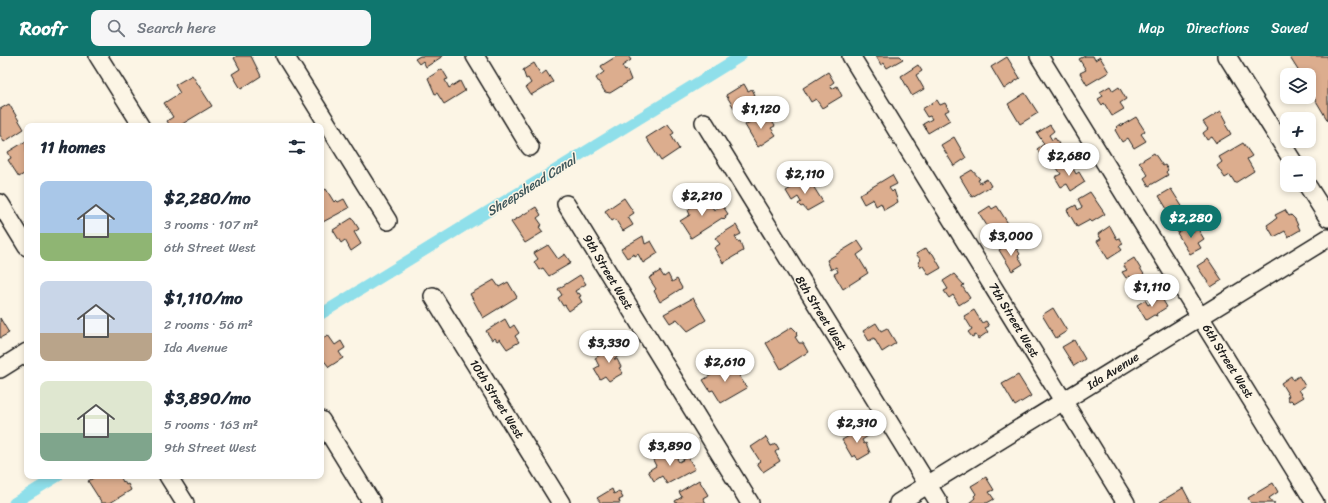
<!DOCTYPE html>
<html lang="en">
<head>
<meta charset="utf-8">
<style>
  body { margin:0; font-family:Sriracha,sans-serif; background:#f6f6f7; color:#1f2937; height:100vh; display:flex; flex-direction:column; font-size:15px; white-space:nowrap }
  * { box-sizing:border-box; margin:0 }
  p { font-size:13px; color:#747a83 }
  .icon { flex:none; width:22px; height:22px; fill:none; stroke:currentColor; stroke-width:2; stroke-linecap:round; stroke-linejoin:round }
  .map { position:relative; flex:1; overflow:hidden }
  .drawer { position:absolute; left:24px; top:67px; width:300px; height:356px; display:flex; flex-direction:column; background:#fff; border-radius:8px; box-shadow:0 2px 6px #0003 }
  .drawer>* { flex:none }
  .buttons { position:absolute; left:1280px; top:12px; display:grid; gap:8px }
  .buttons a { display:grid; place-items:center; width:36px; height:36px; border-radius:8px; background:#fff; box-shadow:0 2px 6px #0003; font-size:20px }
  .price { position:absolute; translate:-50% -34px; padding:0 9px; border-radius:14px; background:#fff; color:#222; font-size:13px; line-height:26px; filter:drop-shadow(0 1px 2px #0008) }
  .price::after { content:''; position:absolute; left:50%; top:24px; width:12px; height:9px; margin-left:-6px; background:inherit; clip-path:polygon(0 0,100% 0,50% 100%) }
  .price.on { background:#0f766e; color:#fff }
  ul { padding:0; list-style:none }
  li { display:flex; align-items:center; gap:12px; height:100px; padding:0 16px }
  li span { display:grid; place-items:center; flex:none; width:112px; height:80px; border-radius:8px; color:#555 }
  li>.icon { margin-inline-start:auto }
  span .icon { width:48px; height:48px; fill:#fffc; stroke-width:1 }
  li b { font-size:17px }
  h2 { display:flex; justify-content:space-between; align-items:center; height:48px; padding:0 16px; font-size:17px }
  header { display:flex; align-items:center; gap:24px; box-sizing:border-box; height:56px; padding:0 20px; background:#0f766e; color:#fff }
  header strong { font-size:19px }
  nav { display:flex; gap:22px; margin-inline-start:auto; font-size:14px }
  .search { width:280px; height:36px; background:#f6f6f7; display:flex; align-items:center; gap:10px; box-sizing:border-box; padding:0 14px; border-radius:8px; color:#747a83; font-size:15px }
  .map>svg:first-child { display:block }
  .lines { fill:none; stroke-linecap:round; stroke-linejoin:round }
  .canal { stroke:#8fdfea; stroke-width:11 }
  .building { fill:#dcad8e; stroke:#1c1c1c }
  .minor-casing { stroke:#1c1c1c; stroke-width:20 }
  .minor { stroke:#fcf5e5; stroke-width:17 }
  .labels { text-anchor:middle; stroke-width:3; stroke-linejoin:round; paint-order:stroke }
  .street-label { font-size:12px; fill:#1c1c1c; stroke:#fcf5e5 }
  .water-label { font-size:13px; font-style:italic; fill:#3e565a; stroke:#fcf5e5 }
</style>
</head>
<body>
<header>
<strong>Roofr</strong>
<div class="search"><svg class="icon" aria-label="search" viewBox="0 0 24 24"><circle cx="10" cy="10" r="6"/><path d="M15 15l6 6"/></svg>Search here</div>
<nav><a>Map</a><a>Directions</a><a>Saved</a></nav>
</header>
<div class="map">
<svg width="1328" height="447" viewBox="0 0 1328 447">
  <rect width="100%" height="100%" fill="#fcf5e5"/>
  <filter id="ink" filterUnits="userSpaceOnUse"><feTurbulence type="fractalNoise" baseFrequency=".025" numOctaves="2"/><feDisplacementMap in="SourceGraphic" scale="8" xChannelSelector="R" yChannelSelector="G"/><feConvolveMatrix kernelMatrix="1 2 1 2 8 2 1 2 1" color-interpolation-filters="sRGB"/></filter>
  <g filter="url(#ink)">
    <g class="lines">
      <g class="canal">
        <path d="M321 258 741 0"/>
        <path d="M14 447 58 420"/>
      </g>
    </g>
    <g class="building">
      <path d="M237 0H251L261 20 241 33 232 18 240 13 234 2Z"/>
      <path d="M420 0H443L426 11 423 5 419 8 415 3Z"/>
      <path d="M617 0H628L631 4 622 10 625 15 627 14 631 24 610 37 605 36 596 22 604 16 601 10Z"/>
      <path d="M876 0H900L903 3 887 12 884 7 881 9Z"/>
      <path d="M1085 0H1093L1095 4 1100 1 1109 16 1087 29 1080 17 1086 14 1079 3Z"/>
      <path d="M1289 0H1328V65L1309 33V19H1301Z"/>
      <path d="M1007 1 1020 22 1004 33 991 11Z"/>
      <path d="M534 7 541 19 546 15 553 26 531 39 526 31 531 27 528 22 526 23 523 14Z"/>
      <path d="M918 9 922 15 916 19 924 33 912 40 901 20Z"/>
      <path d="M442 13 448 23 445 24 449 32 460 25 465 35 444 48 437 37 435 38 428 22Z"/>
      <path d="M828 16 834 26 830 29 832 33 837 30 842 40 822 52 816 43 811 46 803 32Z"/>
      <path d="M192 19 212 50 179 70H170L167 65 173 61 164 47 180 37 175 29Z"/>
      <path d="M744 28 748 35 752 33 755 39 752 41 757 49 739 60 726 39Z"/>
      <path d="M1110 30 1113 35 1119 31 1126 43 1120 47 1124 53 1112 60 1104 47 1102 49 1098 43 1103 40 1100 36Z"/>
      <path d="M1025 37 1038 57 1020 68 1008 48Z"/>
      <path d="M937 44 940 49 945 47 949 54 945 56 950 64 928 77 923 68 932 63 930 60 927 61 922 53Z"/>
      <path d="M9 48 24 73 4 86 0 79V53Z"/>
      <path d="M1221 55 1227 66 1225 68 1231 78 1216 87 1212 81 1207 84 1203 77 1208 73 1203 66Z"/>
      <path d="M763 58 768 66 771 64 775 70 771 72 776 79 758 91 745 69Z"/>
      <path d="M1136 61 1145 75 1141 78 1146 85 1134 92 1128 82 1122 86 1115 74 1117 72 1116 71 1120 68 1121 70Z"/>
      <path d="M668 68 674 77 671 79 679 93 661 105 646 82Z"/>
      <path d="M1050 69 1054 75 1049 79 1052 84 1055 82 1059 88 1040 98 1037 93 1044 88 1037 77Z"/>
      <path d="M954 81 966 102 954 110 941 89Z"/>
      <path d="M26 85 27 116 19 121 8 104 11 102 8 96Z"/>
      <path d="M1243 87 1252 100 1247 103 1254 115 1235 127 1230 119 1225 122 1217 110 1222 106 1219 101Z"/>
      <path d="M1154 97 1163 110 1165 109 1168 114 1166 116 1168 119 1149 130 1144 122 1148 119 1139 106Z"/>
      <path d="M1069 105 1076 118 1079 116 1085 126 1071 135 1067 128 1061 131 1055 121 1061 118 1057 112Z"/>
      <path d="M972 114 980 123 978 124 980 127 987 123 991 130 972 141 960 121Z"/>
      <path d="M892 119 897 128 889 132 892 136 894 134 898 146 884 154 881 147 876 150 873 143 864 148 859 139Z"/>
      <path d="M808 122 823 146 807 155 803 150 801 151 798 148 801 146 798 141 792 145 786 135Z"/>
      <path d="M326 133 334 146 336 144 338 146 344 143 349 152 321 167V136Z"/>
      <path d="M1171 133 1185 155 1171 164 1165 155 1167 153 1159 140Z"/>
      <path d="M1090 136 1105 158 1092 166 1090 164 1077 171 1067 154 1076 149 1078 154 1082 151 1078 143Z"/>
      <path d="M706 141 714 154 722 149 728 158 725 160 726 162 724 164 722 162 691 182 680 165 690 159 688 154 691 151Z"/>
      <path d="M624 142 634 157 628 161 633 169 623 175 615 163 612 165 605 155Z"/>
      <path d="M990 150 992 153 997 150 1009 169 1004 172 1005 174 994 181 979 157Z"/>
      <path d="M536 151 541 159 537 162 542 169 539 171 543 176 525 187 511 166Z"/>
      <path d="M1285 154 1289 160 1291 159 1295 163 1300 174 1288 181 1285 175 1274 181 1267 169 1277 162 1275 159Z"/>
      <path d="M352 162 359 173 354 176 361 188 351 195 345 184 341 187 333 174Z"/>
      <path d="M736 169 741 178 735 181 738 186 740 185 743 195 723 207 714 192 720 188 715 182Z"/>
      <path d="M1110 170 1117 183 1120 182 1123 188 1119 190 1122 194 1108 203 1097 185 1101 183 1098 178Z"/>
      <path d="M1188 170 1192 176 1198 173 1204 183 1198 187 1201 192 1190 198 1177 177Z"/>
      <path d="M643 180 645 188 651 185 658 197 643 207 638 198 635 200 634 198 627 202 621 193Z"/>
      <path d="M858 185 864 194 857 199 868 217 843 233 834 218 838 216 836 211 831 214 827 204Z"/>
      <path d="M1009 187 1014 194 1017 193 1020 198 1018 200 1023 208 1012 215 999 194Z"/>
      <path d="M548 189 558 203 565 198 571 207 549 220 543 212 539 214 534 206 538 203 534 197Z"/>
      <path d="M926 192 929 197 931 196 933 198 941 212 929 219 923 210 921 211 918 206 921 204 916 198Z"/>
      <path d="M1134 202 1148 225 1137 232 1130 220 1126 222 1122 216 1127 214 1123 209Z"/>
      <path d="M1208 203 1222 224 1211 231 1197 210Z"/>
      <path d="M660 215 664 221 668 218 672 226 677 223 682 232 660 246 654 235 656 233 649 222Z"/>
      <path d="M954 218 964 229 962 230 970 242 959 249 953 239 949 242 944 235 948 233 943 225Z"/>
      <path d="M580 219 586 228 575 235 577 238 579 237 581 240 579 241 582 246 569 255 565 249 563 250 558 242 562 239 558 233Z"/>
      <path d="M494 224 499 231 508 226 517 241 483 262 470 238Z"/>
      <path d="M1161 241 1167 251 1156 258 1157 260 1154 259 1146 264 1137 249 1145 244 1148 249Z"/>
      <path d="M693 242 706 264 688 275 677 263 670 267 664 258Z"/>
      <path d="M1053 252 1067 275 1056 282 1042 259Z"/>
      <path d="M974 254 982 267 986 265 989 270 985 272 988 276 978 283 976 279 972 281 968 276 972 273 964 260Z"/>
      <path d="M0 262 9 277 0 282Z"/>
      <path d="M505 263 510 272 514 269 519 277 515 280 519 286 507 293 500 283 497 285 495 282 492 284 486 275Z"/>
      <path d="M876 267 881 275 887 272 896 287 882 296 874 282 869 285 863 275Z"/>
      <path d="M792 271 797 276 796 277 797 280 795 281 799 287H803L808 296 781 313 766 287Z"/>
      <path d="M328 279 335 289 341 285 345 292 339 296 343 302 329 311 321 301V283Z"/>
      <path d="M1074 284 1085 303 1074 310 1062 291Z"/>
      <path d="M618 288 623 297 614 303H617L621 311 619 312 623 317 609 325 605 320 600 323 594 313 599 310 595 302Z"/>
      <path d="M731 307 747 332 721 347 713 334 710 335 703 324Z"/>
      <path d="M1018 319 1031 340 1015 350 1002 328Z"/>
      <path d="M1291 320 1293 324 1299 320 1305 330 1299 334 1304 341 1294 347 1291 344 1289 345 1287 341 1289 340 1281 327Z"/>
      <path d="M863 372 868 380 862 384 864 388 866 387 870 397 858 404 855 399 852 401 842 384Z"/>
      <path d="M766 381 771 390 776 388 779 393 775 396 780 405 763 416 757 407 760 405 751 391Z"/>
      <path d="M673 392 679 401 677 403 679 406 688 401 695 413 667 428 662 420 654 425 648 415 656 410 653 404Z"/>
      <path d="M97 420H120L123 426 124 425 126 429 128 428 131 434 110 447H102L88 425Z"/>
      <path d="M986 421 994 434 989 436 994 443 987 447H969L975 442 974 440 976 438 971 430Z"/>
      <path d="M699 424 708 439 703 442 706 447H676L675 445 682 441 679 436Z"/>
      <path d="M1273 427 1278 436 1269 442 1273 447H1275H1251L1248 442Z"/>
      <path d="M1183 432 1191 447H1161L1160 446Z"/>
      <path d="M612 433 614 438 619 435 623 442 619 444 620 447H601L597 442Z"/>
    </g>
    <g class="lines">
      <defs>
        <g id="minor">
          <path d="M98 0 142 70"/>
          <path d="M285 0 388 165"/>
          <path d="M475 0 530 91"/>
          <path d="M851 0 1126 447"/>
          <path d="M1039 0 1315 447"/>
          <path d="M1227 0 1294 107"/>
          <path d="M704 66 939 447"/>
          <path d="M1307 129 1328 162"/>
          <path d="M0 147 27 191"/>
          <path d="M566 148 750 447"/>
          <path d="M433 240 561 447"/>
          <path d="M0 313 27 296"/>
          <path d="M321 364 372 447"/>
          <path d="M168 420 185 447"/>
          <path d="M898 447 1328 182"/>
        </g>
      </defs>
      <use href="#minor" class="minor-casing"/>
      <use href="#minor" class="minor"/>
    </g>
  </g>
  <g class="labels">
    <g class="street-label">
      <text transform="translate(608 216) rotate(59)" y="4">9th Street West</text>
      <text transform="translate(821 257) rotate(58)" y="4">8th Street West</text>
      <text transform="translate(1014 264) rotate(59)" y="4">7th Street West</text>
      <text transform="translate(1228 305) rotate(58)" y="4">6th Street West</text>
      <text transform="translate(1113 315) rotate(-32)" y="4">Ida Avenue</text>
      <text transform="translate(497 343) rotate(58)" y="4">10th Street West</text>
    </g>
    <g class="water-label">
      <text transform="translate(531 129) rotate(-32)" y="5">Sheepshead Canal</text>
    </g>
  </g>
</svg>
<div class="buttons">
<a><svg class="icon" aria-label="layers" viewBox="0 0 24 24"><path d="M12 4l9 5-9 5-9-5zM3 14l9 5 9-5"/></svg></a>
<a>+</a>
<a>−</a>
</div>
<b class="price" style="left:761px;top:74px">$1,120</b>
<b class="price" style="left:1069px;top:121px">$2,680</b>
<b class="price" style="left:805px;top:139px">$2,110</b>
<b class="price" style="left:702px;top:161px">$2,210</b>
<b class="price on" style="left:1191px;top:183px">$2,280</b>
<b class="price" style="left:1011px;top:201px">$3,000</b>
<b class="price" style="left:1152px;top:252px">$1,110</b>
<b class="price" style="left:609px;top:308px">$3,330</b>
<b class="price" style="left:725px;top:327px">$2,610</b>
<b class="price" style="left:857px;top:388px">$2,310</b>
<b class="price" style="left:670px;top:411px">$3,890</b>
<section class="drawer">
<h2>11 homes<svg class="icon" aria-label="filters" viewBox="0 0 24 24"><path d="M4 7h16M4 17h16"/><circle cx="9" cy="7" r="2"/><circle cx="15" cy="17" r="2"/></svg></h2>
<ul>
<li><span style="background:linear-gradient(#a9c7e8 65%,#8fb573 0)"><svg class="icon" aria-label="home" viewBox="0 0 24 24"><path d="M3 11l9-7 9 7M6 9v11h12V9"/></svg></span><div><b>$2,280/mo</b><p>3 rooms · 107 m²</p><p>6th Street West</p></div></li>
<li><span style="background:linear-gradient(#c9d6e8 65%,#b9a48a 0)"><svg class="icon" aria-label="home" viewBox="0 0 24 24"><path d="M3 11l9-7 9 7M6 9v11h12V9"/></svg></span><div><b>$1,110/mo</b><p>2 rooms · 56 m²</p><p>Ida Avenue</p></div></li>
<li><span style="background:linear-gradient(#dfe7d0 65%,#7fa58c 0)"><svg class="icon" aria-label="home" viewBox="0 0 24 24"><path d="M3 11l9-7 9 7M6 9v11h12V9"/></svg></span><div><b>$3,890/mo</b><p>5 rooms · 163 m²</p><p>9th Street West</p></div></li>
</ul>
</section>
</div>
</body>
</html>
